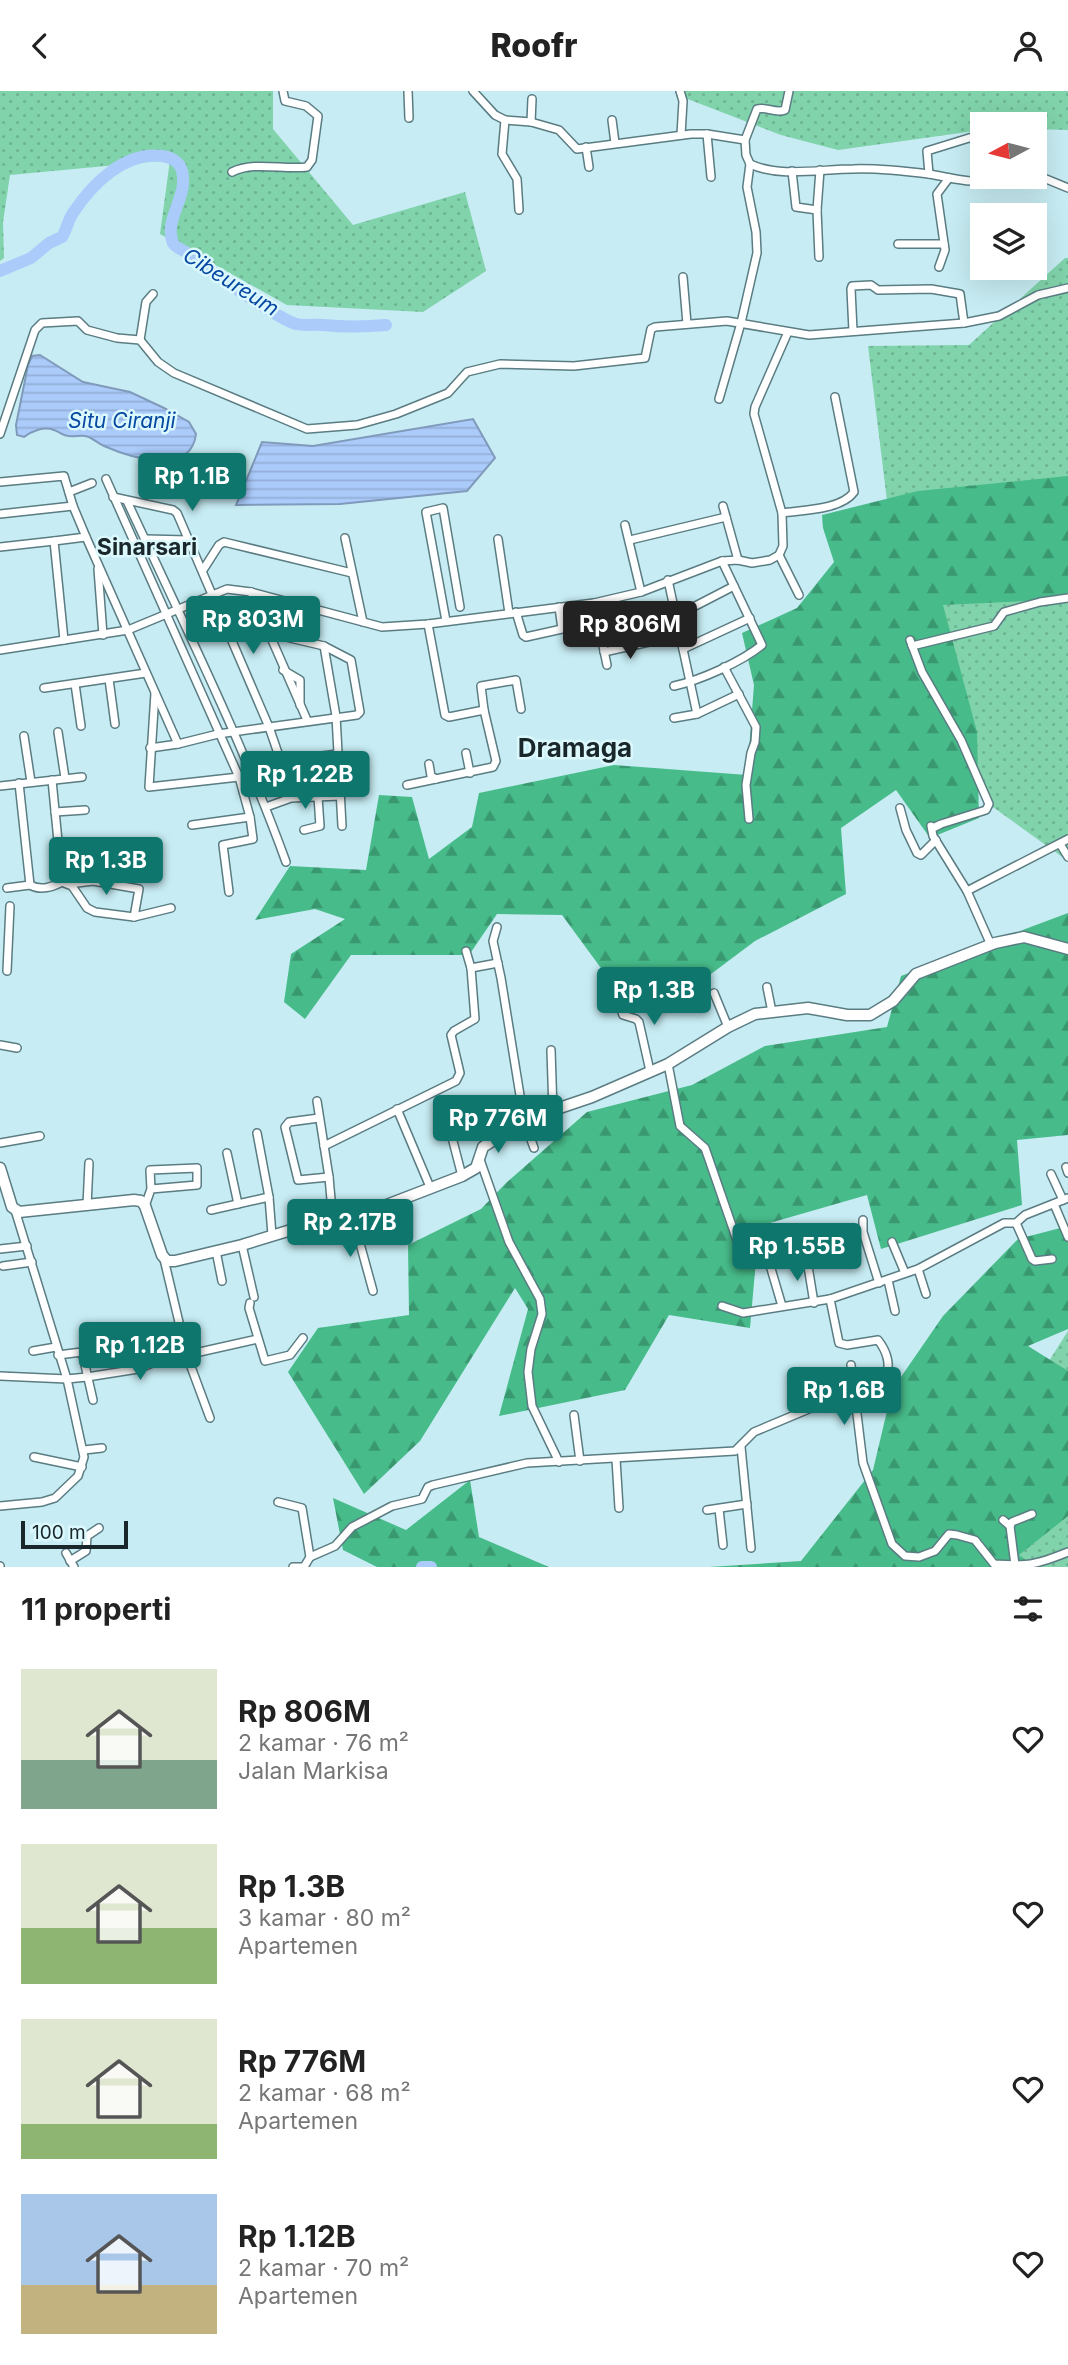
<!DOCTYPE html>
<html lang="id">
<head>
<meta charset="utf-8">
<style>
  body { margin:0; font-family:Inter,sans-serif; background:#f2f2f2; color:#222; height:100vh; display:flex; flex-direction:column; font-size:26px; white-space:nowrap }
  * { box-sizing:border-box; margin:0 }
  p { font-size:23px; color:#767676 }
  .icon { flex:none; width:38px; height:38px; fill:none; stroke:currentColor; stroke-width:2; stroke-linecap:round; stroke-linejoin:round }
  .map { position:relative; height:1476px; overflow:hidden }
  .details { display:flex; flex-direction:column; background:#fff; flex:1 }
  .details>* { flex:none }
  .needle { width:46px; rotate:263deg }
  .controls { position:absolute; left:970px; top:21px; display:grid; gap:14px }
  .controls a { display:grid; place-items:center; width:77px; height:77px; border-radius:0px; background:#fff; box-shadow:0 7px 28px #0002; font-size:35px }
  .scale { position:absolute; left:21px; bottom:18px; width:107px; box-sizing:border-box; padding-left:7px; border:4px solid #1a272a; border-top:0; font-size:19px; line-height:24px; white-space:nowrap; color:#1a272a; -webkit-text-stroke:5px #dbf8fd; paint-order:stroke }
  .price { position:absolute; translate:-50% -60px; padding:0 16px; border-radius:7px; background:#0f766e; color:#fff; font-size:23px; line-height:46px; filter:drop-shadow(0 2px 4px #0008) }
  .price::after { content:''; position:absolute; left:50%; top:42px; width:21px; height:16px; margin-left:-10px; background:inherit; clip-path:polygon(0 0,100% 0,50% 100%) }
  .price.current { background:#222; color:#fff }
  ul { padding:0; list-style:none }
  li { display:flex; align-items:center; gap:21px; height:175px; padding:0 21px }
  li span { display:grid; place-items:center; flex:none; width:196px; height:140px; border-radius:0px; color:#555 }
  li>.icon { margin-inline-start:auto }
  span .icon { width:84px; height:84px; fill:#fffc; stroke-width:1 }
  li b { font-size:30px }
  h2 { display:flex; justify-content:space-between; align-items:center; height:84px; padding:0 21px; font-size:30px }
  header { display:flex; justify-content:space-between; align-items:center; height:91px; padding:0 21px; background:#fff; font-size:32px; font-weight:800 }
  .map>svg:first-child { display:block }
  .grass { fill:url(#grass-dots) }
  .forest { fill:url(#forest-firs) }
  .water { fill:url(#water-rules); stroke:#809abc; stroke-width:2 }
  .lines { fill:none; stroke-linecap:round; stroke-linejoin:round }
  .river { stroke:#abcbfb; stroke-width:12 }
  .street-casing { stroke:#5a7c82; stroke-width:10 }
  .secondary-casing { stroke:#5a7c82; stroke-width:13 }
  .street { stroke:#fff; stroke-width:7 }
  .secondary { stroke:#fff; stroke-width:10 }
  .labels { text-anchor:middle; stroke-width:5; stroke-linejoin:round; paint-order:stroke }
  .water-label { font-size:21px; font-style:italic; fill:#0748a3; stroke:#dbf8fd }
  .quarter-label { font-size:23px; font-weight:bold; fill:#1a272a; stroke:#dbf8fd }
  .district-label { font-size:26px; font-weight:bold; fill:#1a272a; stroke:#dbf8fd }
</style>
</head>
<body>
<header><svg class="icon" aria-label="back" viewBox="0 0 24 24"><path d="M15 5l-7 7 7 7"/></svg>Roofr<svg class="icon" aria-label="person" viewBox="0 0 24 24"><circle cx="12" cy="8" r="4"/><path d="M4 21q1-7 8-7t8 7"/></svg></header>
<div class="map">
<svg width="1068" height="1476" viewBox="0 0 1068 1476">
  <defs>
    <pattern id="grass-dots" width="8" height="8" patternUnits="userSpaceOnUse" patternTransform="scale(1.75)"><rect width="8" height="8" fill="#80d3ab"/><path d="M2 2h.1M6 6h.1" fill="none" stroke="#6eb593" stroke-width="1.8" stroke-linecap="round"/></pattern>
    <pattern id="forest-firs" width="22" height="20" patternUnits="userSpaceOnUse" patternTransform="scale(1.75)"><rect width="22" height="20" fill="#47bb8a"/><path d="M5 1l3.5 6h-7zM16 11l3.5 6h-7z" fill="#3a9871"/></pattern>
    <pattern id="water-rules" width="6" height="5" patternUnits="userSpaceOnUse" patternTransform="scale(1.75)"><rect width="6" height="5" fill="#abcbfb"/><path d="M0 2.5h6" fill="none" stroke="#93aed7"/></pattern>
  </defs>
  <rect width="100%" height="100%" fill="#c7ecf3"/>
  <g class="grass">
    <path d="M0 0H273V38L353 134 465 101 486 180 423 221 287 214 160 143 170 69 10 84 3 131 4 167 0 170Z"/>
    <path d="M676 0H1068V39L1034 38V33H982V39L838 59 781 44 680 5Z"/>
    <path d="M1065 167H1068V398L890 434 868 255 969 254Z"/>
    <path d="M1068 491V770L990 714 935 641 884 511Z"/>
    <path d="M1068 1240V1334L1018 1319Z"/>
    <path d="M1068 1369V1476H966Z"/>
  </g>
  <g class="forest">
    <path d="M1068 385V508L943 514 977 641 979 727 930 747 896 699 841 737 846 803 755 850 667 916 634 922 562 824 497 823 469 864H351L305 928 284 911 291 863 345 828 315 818 255 829 290 775 366 779 379 704 412 706 429 768 472 736 479 702 614 674 747 684 754 594 742 542 797 517 834 471 823 437 822 424 918 400Z"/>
    <path d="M1068 822V1044L1017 1049 1022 1114 881 1158 867 1104 759 1135 750 1237 669 1224 625 1299 499 1325 528 1218 515 1197 420 1350 364 1403 288 1281 318 1237 409 1224 408 1154 481 1118 507 1091 587 1021 692 994 765 955 887 936 901 885Z"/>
    <path d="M1068 1135V1238L1028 1255 1068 1280V1425L1019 1464 1036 1476H709L801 1470 873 1379 892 1299 943 1225 1018 1148Z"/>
    <path d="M470 1389 479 1446 549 1476H377L343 1459 333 1407 406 1439Z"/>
  </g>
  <g class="water">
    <path d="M40 264 83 291 130 301 164 317 189 331 196 343C191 386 129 366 104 355 97 352 92 346 85 345 80 344 74 346 69 345 63 345 60 341 54 339 44 335 32 340 24 346L17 344 16 334 28 274 32 265Z"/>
    <path d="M473 328 495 367 467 400 340 413 236 414 262 351 313 355Z"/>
  </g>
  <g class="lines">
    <g class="river">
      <path d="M0 180 31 167 49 152 62 146C67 138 68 129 73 122 92 93 125 60 162 65 171 66 180 71 182 80 189 105 163 129 173 152 176 158 189 161 194 166 208 180 279 228 296 233 305 235 314 233 323 234 344 236 364 236 386 234"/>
      <path d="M422 1476H431"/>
    </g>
    <defs>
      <g id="street">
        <path d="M408 0 409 27"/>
        <path d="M473 0 495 24 505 29 531 31 559 39 577 58 691 43H707L745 49"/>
        <path d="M680 0 683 10 681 44"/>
        <path d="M505 29 502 63 517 88 519 119"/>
        <path d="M612 29 615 52"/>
        <path d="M531 31 532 8"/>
        <path d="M707 43 711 86"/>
        <path d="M586 56 589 76"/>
        <path d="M750 73C780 87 821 78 853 78 878 77 904 80 929 83 954 87 974 95 998 86"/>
        <path d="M792 80 796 116 817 119"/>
        <path d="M232 81C254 70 283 79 307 76L312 69 318 25 306 15 285 10 283 0"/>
        <path d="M929 83 927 60 982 43"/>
        <path d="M1034 83 1068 97"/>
        <path d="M898 153H944"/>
        <path d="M819 166 817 119 820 79"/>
        <path d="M939 176 945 159 937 103 949 87"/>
        <path d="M683 186 687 233"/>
        <path d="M853 240 851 198 852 195 871 194 878 199 931 198 960 203 964 232"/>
        <path d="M140 249 146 211 153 203"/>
        <path d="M719 308 741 232 757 162 756 141 747 96 750 73 746 64 745 49 757 18C766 15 775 23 785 19L789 0"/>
        <path d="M0 343 35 239 42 232 78 230 87 239 117 247 140 249 158 271 174 282 307 338 357 334 396 323 448 302 467 281 500 273 574 275 645 267 651 238 655 236 727 230 809 244 964 232 999 225 1038 204 1068 197"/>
        <path d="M106 388 239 686 250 726 253 748 223 754 229 801"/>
        <path d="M0 391 64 385 73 415 86 446 178 653"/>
        <path d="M69 401 92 392"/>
        <path d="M113 406 173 419 177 422 269 636 280 668 284 670 337 663"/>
        <path d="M127 410C182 529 241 647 286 771"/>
        <path d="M723 415 738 469"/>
        <path d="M782 422C803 419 841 419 854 401L835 306"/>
        <path d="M0 423 73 415"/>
        <path d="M625 434 641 501"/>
        <path d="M345 447 363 531"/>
        <path d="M145 448 188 449"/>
        <path d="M498 448 509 522"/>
        <path d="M630 449 726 426"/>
        <path d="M0 456 54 450"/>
        <path d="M779 464 799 504"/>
        <path d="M98 478 103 544"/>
        <path d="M203 479 219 454 224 451 352 482"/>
        <path d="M668 489 697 623"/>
        <path d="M251 501 307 629"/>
        <path d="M594 512 607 574"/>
        <path d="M516 521 523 544 526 546 562 538 559 516"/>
        <path d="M676 525 734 495"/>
        <path d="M446 530 426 421 443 417 460 516"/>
        <path d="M428 533 445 624 449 626 484 619 481 595 516 589 521 618"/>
        <path d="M64 549 54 450 86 446"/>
        <path d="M910 549 922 581 961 649 989 713 986 719 941 733 933 737"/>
        <path d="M324 555 336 625 342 735"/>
        <path d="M912 555 994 535 1004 521 1040 511 1068 507"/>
        <path d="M683 558 750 527"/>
        <path d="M0 559 128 539 227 498 251 501 382 536 428 533 594 512 641 501 722 470 738 469 752 472 770 469 779 464 783 455 782 422 754 323 755 316 788 241"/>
        <path d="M604 561 649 551"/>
        <path d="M724 576 756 636 755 651 751 662 746 694 749 728"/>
        <path d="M283 579 300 589V614"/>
        <path d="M109 588 115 633"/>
        <path d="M75 593 81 635"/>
        <path d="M674 595C701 589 741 571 762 554L722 470"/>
        <path d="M44 597 146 582"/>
        <path d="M155 602 149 696 239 686 252 681"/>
        <path d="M674 627 697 623 739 603"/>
        <path d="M58 641 65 687"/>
        <path d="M24 645 31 691"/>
        <path d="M150 657 178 653 218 643 357 624 360 621 351 569 324 555 269 542"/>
        <path d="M466 662 470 682"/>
        <path d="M429 673 431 685 436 688"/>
        <path d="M52 689 62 791 72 795 87 817 95 821 134 826 171 817"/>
        <path d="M407 694 493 676 496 670 484 619"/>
        <path d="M0 695 82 686"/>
        <path d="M266 716 291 707 340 705"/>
        <path d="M900 717 906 739 917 762 921 764 936 749"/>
        <path d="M55 721 85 719"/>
        <path d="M192 734 250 726"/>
        <path d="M931 735 933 745 967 800 991 854"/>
        <path d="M304 739 320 735 318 706"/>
        <path d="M1060 753 1068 766"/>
        <path d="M69 793 93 790 139 798 134 826"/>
        <path d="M30 794C41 800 52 796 62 791"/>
        <path d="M7 797 30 794 19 692"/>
        <path d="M967 800 1068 748"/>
        <path d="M497 836 493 850 501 887 524 1029 534 1057"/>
        <path d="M466 860 471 877"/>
        <path d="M7 880 10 815"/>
        <path d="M767 896 772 921"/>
        <path d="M714 902 728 936"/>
        <path d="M618 910 623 924 636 928 639 931 650 980"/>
        <path d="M0 954 17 957"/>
        <path d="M551 959 553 1020"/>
        <path d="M668 973 680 1035 705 1057 739 1155 767 1164 782 1215"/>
        <path d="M317 1010 329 1086 333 1131"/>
        <path d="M397 1018 430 1096"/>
        <path d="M319 1027 289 1031 285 1036 298 1089 329 1086"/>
        <path d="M448 1031 462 1085"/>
        <path d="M257 1042 269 1106 272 1144"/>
        <path d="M0 1052 40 1045"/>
        <path d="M324 1055 456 990 460 982 451 944 454 940 475 928 471 877 498 872"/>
        <path d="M227 1062 238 1113"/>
        <path d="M479 1066 509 1151 540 1208 542 1223 531 1258 528 1281 532 1315 559 1371"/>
        <path d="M1066 1076 1068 1082"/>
        <path d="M1051 1083 1063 1109"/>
        <path d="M1054 1113 1068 1146"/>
        <path d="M87 1115 89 1072"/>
        <path d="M145 1115 151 1098 150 1079 197 1077V1094L151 1098"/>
        <path d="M211 1119 269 1106"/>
        <path d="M353 1127 373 1200"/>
        <path d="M863 1129V1141L879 1192"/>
        <path d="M1016 1132 1032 1168 1035 1170 1052 1168"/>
        <path d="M892 1151 905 1182"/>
        <path d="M242 1154 254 1206"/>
        <path d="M0 1158 27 1155"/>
        <path d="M216 1160 222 1190"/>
        <path d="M164 1168 187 1265 210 1327"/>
        <path d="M807 1169 814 1212"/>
        <path d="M3 1175 32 1171"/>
        <path d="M918 1178 926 1203"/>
        <path d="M888 1189 895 1220"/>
        <path d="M250 1212 249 1217 265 1270 290 1264 303 1247"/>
        <path d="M722 1215 743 1222 830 1208 918 1178 1004 1132H1016L1025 1124 1068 1107"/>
        <path d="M33 1260 56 1256"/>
        <path d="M58 1264 82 1261 93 1309"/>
        <path d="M851 1274 863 1372 892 1453 905 1465 919 1466 935 1460 949 1443 957 1444 975 1449 994 1473C1029 1475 1036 1474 1068 1461"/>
        <path d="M0 1285 67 1288 87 1286 138 1278 155 1271 258 1248"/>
        <path d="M574 1324 580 1370"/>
        <path d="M741 1356 751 1457"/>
        <path d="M84 1359 102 1357"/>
        <path d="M34 1366 82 1376"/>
        <path d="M616 1368 619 1417"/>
        <path d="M278 1411 302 1417 310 1466"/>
        <path d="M0 1415 42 1411 55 1407 78 1385 84 1366 67 1288 15 1119"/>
        <path d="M719 1418 723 1454"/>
        <path d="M707 1419 747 1413"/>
        <path d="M1003 1429 1010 1435 1015 1474"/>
        <path d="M1010 1435 1012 1431 1032 1423"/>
        <path d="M66 1462 74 1476"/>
        <path d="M70 1470 86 1460 87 1445 99 1437"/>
        <path d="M0 1475V1476"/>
        <path d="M293 1476H304L310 1466 335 1455 352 1436 392 1415 422 1408 428 1396 433 1394 527 1372 735 1360 754 1341 885 1286C892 1274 886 1259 878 1249L847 1254 839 1252 830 1208"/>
      </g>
      <path id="secondary" d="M0 1077 12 1116 19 1121 134 1109 141 1110 145 1115 162 1164 167 1170H175L242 1154 291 1139 353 1127 462 1085 476 1077 483 1056 524 1029 592 1006 668 973 728 936 755 923 808 917 847 924H870L893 910 916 883 995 852 1024 846 1068 858"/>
    </defs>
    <use href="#street" class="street-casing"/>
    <use href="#secondary" class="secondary-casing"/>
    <use href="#street" class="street"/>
    <use href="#secondary" class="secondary"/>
  </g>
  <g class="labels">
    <g class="water-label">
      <text transform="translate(231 191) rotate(32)" y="7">Cibeureum</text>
      <text x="122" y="337">Situ Ciranji</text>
    </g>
    <g class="quarter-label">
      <text x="147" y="464">Sinarsari</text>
    </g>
    <g class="district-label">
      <text x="575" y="666">Dramaga</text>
    </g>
  </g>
</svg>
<div class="controls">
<a><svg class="needle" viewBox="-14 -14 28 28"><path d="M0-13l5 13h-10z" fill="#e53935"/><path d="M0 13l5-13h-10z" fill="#767676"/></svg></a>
<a><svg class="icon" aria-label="layers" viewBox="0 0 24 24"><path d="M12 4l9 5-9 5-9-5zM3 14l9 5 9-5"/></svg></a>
</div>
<div class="scale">100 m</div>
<b class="price" style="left:192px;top:422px">Rp 1.1B</b>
<b class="price" style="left:253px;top:565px">Rp 803M</b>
<b class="price current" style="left:630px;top:570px">Rp 806M</b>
<b class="price" style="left:305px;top:720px">Rp 1.22B</b>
<b class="price" style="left:106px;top:806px">Rp 1.3B</b>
<b class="price" style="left:654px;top:936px">Rp 1.3B</b>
<b class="price" style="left:498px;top:1064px">Rp 776M</b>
<b class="price" style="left:350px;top:1168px">Rp 2.17B</b>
<b class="price" style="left:797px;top:1192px">Rp 1.55B</b>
<b class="price" style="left:140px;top:1291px">Rp 1.12B</b>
<b class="price" style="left:844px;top:1336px">Rp 1.6B</b>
</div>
<section class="details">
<h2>11 properti<svg class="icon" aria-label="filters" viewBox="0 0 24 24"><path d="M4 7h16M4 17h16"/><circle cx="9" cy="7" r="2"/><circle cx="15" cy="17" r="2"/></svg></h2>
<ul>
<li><span style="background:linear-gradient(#dfe7d0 65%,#7fa58c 0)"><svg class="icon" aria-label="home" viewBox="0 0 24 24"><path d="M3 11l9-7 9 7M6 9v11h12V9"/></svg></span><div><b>Rp 806M</b><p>2 kamar · 76 m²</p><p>Jalan Markisa</p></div><svg class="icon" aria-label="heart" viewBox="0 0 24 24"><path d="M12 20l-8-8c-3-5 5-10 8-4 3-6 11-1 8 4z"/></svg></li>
<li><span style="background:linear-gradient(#dfe7d0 60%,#8fb573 0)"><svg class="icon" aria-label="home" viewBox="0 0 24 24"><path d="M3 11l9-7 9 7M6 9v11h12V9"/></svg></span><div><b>Rp 1.3B</b><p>3 kamar · 80 m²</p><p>Apartemen</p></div><svg class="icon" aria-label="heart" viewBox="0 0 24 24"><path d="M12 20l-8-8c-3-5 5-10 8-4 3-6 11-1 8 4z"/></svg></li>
<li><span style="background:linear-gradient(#dfe7d0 75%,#8fb573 0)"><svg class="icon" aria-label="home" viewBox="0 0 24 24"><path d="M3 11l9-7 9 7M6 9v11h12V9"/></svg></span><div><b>Rp 776M</b><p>2 kamar · 68 m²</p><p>Apartemen</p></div><svg class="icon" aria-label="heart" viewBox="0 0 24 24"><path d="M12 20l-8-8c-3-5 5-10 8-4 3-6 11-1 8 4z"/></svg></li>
<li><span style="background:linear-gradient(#a9c7e8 65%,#c2b280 0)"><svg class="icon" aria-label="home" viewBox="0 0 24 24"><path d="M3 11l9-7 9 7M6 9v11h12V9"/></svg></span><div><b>Rp 1.12B</b><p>2 kamar · 70 m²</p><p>Apartemen</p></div><svg class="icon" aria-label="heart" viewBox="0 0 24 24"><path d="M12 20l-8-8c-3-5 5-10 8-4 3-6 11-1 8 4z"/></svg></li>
</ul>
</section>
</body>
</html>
